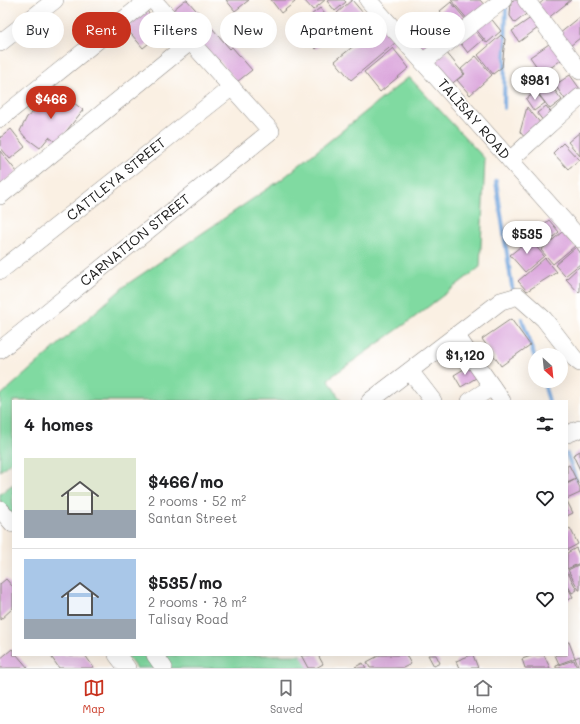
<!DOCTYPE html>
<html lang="en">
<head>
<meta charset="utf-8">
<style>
  body { margin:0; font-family:Mali,sans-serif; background:#f6f6f6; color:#202124; height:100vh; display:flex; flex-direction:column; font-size:15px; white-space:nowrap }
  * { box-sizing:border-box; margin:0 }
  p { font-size:13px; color:#757577 }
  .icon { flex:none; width:22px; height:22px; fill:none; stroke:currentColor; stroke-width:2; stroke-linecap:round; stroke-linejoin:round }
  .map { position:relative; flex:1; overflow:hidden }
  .details { position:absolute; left:12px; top:400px; width:556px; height:256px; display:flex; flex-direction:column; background:#fff; border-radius:0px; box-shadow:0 4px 16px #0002 }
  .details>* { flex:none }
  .hud { position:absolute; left:12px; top:12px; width:556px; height:36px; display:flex; gap:8px }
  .needle { width:26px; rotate:153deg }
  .tools { position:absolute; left:528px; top:348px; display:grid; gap:8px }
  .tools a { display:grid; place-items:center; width:40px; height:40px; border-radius:50%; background:#fff; box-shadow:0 4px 16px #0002; font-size:20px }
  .price { position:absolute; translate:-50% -34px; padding:0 9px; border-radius:14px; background:#fff; color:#222; font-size:13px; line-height:26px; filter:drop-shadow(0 1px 2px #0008) }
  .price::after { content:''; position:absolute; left:50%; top:24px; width:12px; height:9px; margin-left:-6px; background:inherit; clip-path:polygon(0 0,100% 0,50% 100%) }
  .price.active { background:#c8321e; color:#fff }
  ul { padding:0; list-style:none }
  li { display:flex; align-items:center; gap:12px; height:100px; padding:0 12px }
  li+li { border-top:1px solid #e0e0e0 }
  li span { display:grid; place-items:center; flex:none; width:112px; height:80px; border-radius:0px; color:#555 }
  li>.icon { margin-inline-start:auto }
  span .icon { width:48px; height:48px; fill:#fffc; stroke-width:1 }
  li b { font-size:17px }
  h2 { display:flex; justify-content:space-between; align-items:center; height:48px; padding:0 12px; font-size:17px }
  .tag { padding:0 14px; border-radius:18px; background:#fff; box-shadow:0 4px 16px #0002; font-size:14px; line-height:36px }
  .tag.active { background:#c8321e; color:#fff }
  .dock { display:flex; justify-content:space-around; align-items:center; height:56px; border-top:1px solid #e0e0e0; background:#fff; font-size:11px; color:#757577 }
  .dock a { display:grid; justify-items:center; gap:2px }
  .dock .active { color:#c8321e }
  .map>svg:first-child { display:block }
  .green { fill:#80daa1; stroke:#4e7b5e }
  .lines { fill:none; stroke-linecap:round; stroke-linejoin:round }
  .stream { stroke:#71a5dd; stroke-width:4 }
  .building { fill:#dca7dd }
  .minor-casing { stroke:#8b8680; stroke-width:18 }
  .minor { stroke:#fff; stroke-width:17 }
  .labels { text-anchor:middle; stroke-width:3; stroke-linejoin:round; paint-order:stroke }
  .street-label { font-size:14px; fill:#1c1c1c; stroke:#fff }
</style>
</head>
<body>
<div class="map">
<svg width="580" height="668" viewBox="0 0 580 668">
  <rect width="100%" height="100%" fill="#fff"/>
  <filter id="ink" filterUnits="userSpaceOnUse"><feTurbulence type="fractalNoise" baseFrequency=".025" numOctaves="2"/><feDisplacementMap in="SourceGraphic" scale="8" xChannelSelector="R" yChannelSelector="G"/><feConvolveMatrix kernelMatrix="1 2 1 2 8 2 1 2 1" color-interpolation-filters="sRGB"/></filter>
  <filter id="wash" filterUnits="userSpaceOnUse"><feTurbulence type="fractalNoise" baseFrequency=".012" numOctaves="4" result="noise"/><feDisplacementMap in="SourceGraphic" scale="16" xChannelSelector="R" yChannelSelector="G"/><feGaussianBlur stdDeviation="0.9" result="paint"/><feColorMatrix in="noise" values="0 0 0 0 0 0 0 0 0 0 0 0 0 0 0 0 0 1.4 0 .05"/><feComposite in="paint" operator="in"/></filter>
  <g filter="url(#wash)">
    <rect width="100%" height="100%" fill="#faf0e3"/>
    <g class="green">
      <path d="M409 77 485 159 480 267 411 320 328 379 341 401H13V460L0 471V396L126 285 282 179Z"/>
      <path d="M13 484V518L0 501V494Z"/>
      <path d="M126 655H302L310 668H136Z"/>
    </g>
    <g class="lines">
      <g class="stream">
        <path d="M504 108 506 4"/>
        <path d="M496 181 513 293"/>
        <path d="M522 319 535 358"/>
        <path d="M543 381 549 401"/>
        <path d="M567 454 576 480"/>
      </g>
    </g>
    <g id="blocks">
      <g class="building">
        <path d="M185 0H187L203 18 190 29 173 10Z"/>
        <path d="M226 0H249L235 11Z"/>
        <path d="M271 0H294L295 2 281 13Z"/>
        <path d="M304 0H325L313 10Z"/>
        <path d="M329 0H344L346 2 335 11 327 1Z"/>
        <path d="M352 0 363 13 348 25 337 13Z"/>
        <path d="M451 0H480L486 7 469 21Z"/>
        <path d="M513 0H522L530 11 515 23 510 16 511 2Z"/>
        <path d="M544 0H571L547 19 537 6Z"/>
        <path d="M451 2 466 20 455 29 440 11Z"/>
        <path d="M320 8 329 19 320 26 311 15Z"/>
        <path d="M147 11 164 31 143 48 126 28Z"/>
        <path d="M371 13 395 43 351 80 335 61 361 40 351 29Z"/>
        <path d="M436 13 451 31 436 44 420 26Z"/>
        <path d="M535 15 542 25 519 42 512 31Z"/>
        <path d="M489 16 501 31 487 43 475 28Z"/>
        <path d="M580 17V38L570 46 559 34Z"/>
        <path d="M313 21 319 28 308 38 301 30Z"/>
        <path d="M324 25 332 35 316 49 307 39Z"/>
        <path d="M417 27 424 35 413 44 407 36Z"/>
        <path d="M212 28 230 49 232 47 252 70 237 82 218 59 216 60 198 39Z"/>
        <path d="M472 28 483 40 468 53 458 40Z"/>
        <path d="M426 35 437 48 426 58 415 44Z"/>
        <path d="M501 35 505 39 502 67 493 74 478 55Z"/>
        <path d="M552 42 564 58 542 74 530 57Z"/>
        <path d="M393 48 409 68 380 92 364 72Z"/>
        <path d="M446 52 464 74 449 86 431 65Z"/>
        <path d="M476 56 492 75 470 95 457 80 465 74 461 69Z"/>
        <path d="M543 75 562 100 550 109 531 84Z"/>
        <path d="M570 75 580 89 567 102 555 85Z"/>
        <path d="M60 92 83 110 57 143 49 137 40 148 25 137 20 131 27 117Z"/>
        <path d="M536 92 545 103 534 111 526 99Z"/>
        <path d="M546 106 553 115 544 122 537 113Z"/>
        <path d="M527 107 542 125 526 139 520 132Z"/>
        <path d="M11 129 25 147 10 159 0 147V138Z"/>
        <path d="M580 132V156L568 142Z"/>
        <path d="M563 143 579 160 568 169 553 153Z"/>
        <path d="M0 151 17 172 0 186Z"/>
        <path d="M549 220 559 232 540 248 530 236Z"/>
        <path d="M562 232 575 246 553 264 541 250Z"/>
        <path d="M530 239 544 256 525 272 510 255Z"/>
        <path d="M576 247 580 252V264L565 276 555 265Z"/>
        <path d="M545 258 557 272 527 291 518 281Z"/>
        <path d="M580 266V291L579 293 566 279Z"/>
        <path d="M511 319 530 345 501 366 482 339Z"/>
        <path d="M469 366 476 378 461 387 454 375Z"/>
        <path d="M580 451V470L573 455Z"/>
        <path d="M569 465 576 479 567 483V466Z"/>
        <path d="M576 479 580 488V493L567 499V484Z"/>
        <path d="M567 501 573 513 567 516Z"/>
        <path d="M570 528 578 544 567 550V530Z"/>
        <path d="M576 548 580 557V563L567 569V553Z"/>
        <path d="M580 564V590H579L568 570Z"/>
        <path d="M567 573H568L577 590 572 593 567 584Z"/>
        <path d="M6 579 13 587V608L0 620V584Z"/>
        <path d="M567 586 573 597 567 601Z"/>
        <path d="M567 642H569L575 658 559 664 555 655H567Z"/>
        <path d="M12 649 13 650V655H17L28 668H0V659Z"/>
        <path d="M50 655H85L94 668H59Z"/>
        <path d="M301 655H318L323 664 316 668H308Z"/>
        <path d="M380 655H406L411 664 403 668H370L367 662Z"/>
        <path d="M428 655H436L440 663 434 666Z"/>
        <path d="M471 655H473L478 668H459L456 661Z"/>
        <path d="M534 655H544L550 668H525L522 659Z"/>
        <path d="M580 656V668H579L575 658Z"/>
        <path d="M574 660 577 668H556V666Z"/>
        <path d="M363 663 366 668H356L355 667Z"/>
      </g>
    </g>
  </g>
  <g filter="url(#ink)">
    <use href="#blocks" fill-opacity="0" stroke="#8b8680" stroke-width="1"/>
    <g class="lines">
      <defs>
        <g id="minor">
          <path d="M368 0 580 239"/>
          <path d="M526 0 580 71"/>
          <path d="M0 43 55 0"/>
          <path d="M423 62 503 0"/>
          <path d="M0 119 148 0"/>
          <path d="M510 160 580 97"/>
          <path d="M0 196 190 42"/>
          <path d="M0 271 232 87"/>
          <path d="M456 335 502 401"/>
          <path d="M0 350 271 131 153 0"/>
          <path d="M410 371 433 401"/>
          <path d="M370 401 501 301 518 296 544 319 574 358 580 363"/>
          <path d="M470 401 492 387"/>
          <path d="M567 434 580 429"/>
          <path d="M0 509 13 524"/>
          <path d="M117 655 127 668"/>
          <path d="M155 655 164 668"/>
        </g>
      </defs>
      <use href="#minor" class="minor-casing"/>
      <use href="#minor" class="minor"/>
    </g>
  </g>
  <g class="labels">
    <g class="street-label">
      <text transform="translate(474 119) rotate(49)" y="5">TALISAY ROAD</text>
      <text transform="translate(116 179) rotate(-39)" y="5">CATTLEYA STREET</text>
      <text transform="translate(135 240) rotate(-39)" y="5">CARNATION STREET</text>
    </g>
  </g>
</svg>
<div class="tools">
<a><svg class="needle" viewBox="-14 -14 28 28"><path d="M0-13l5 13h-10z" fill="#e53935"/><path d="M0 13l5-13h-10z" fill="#757577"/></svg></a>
</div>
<b class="price" style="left:535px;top:101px">$981</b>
<b class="price active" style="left:51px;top:120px">$466</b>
<b class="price" style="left:527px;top:255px">$535</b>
<b class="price" style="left:465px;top:376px">$1,120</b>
<div class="hud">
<a class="tag">Buy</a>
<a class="tag active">Rent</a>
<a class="tag">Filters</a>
<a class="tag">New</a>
<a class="tag">Apartment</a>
<a class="tag">House</a>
</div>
<section class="details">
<h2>4 homes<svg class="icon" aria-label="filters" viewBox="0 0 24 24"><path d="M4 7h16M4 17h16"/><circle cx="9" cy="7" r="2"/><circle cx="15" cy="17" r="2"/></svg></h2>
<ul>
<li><span style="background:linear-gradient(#dfe7d0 65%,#9aa5b1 0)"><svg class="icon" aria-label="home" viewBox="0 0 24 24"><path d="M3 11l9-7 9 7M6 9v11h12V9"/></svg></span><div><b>$466/mo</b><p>2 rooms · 52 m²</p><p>Santan Street</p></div><svg class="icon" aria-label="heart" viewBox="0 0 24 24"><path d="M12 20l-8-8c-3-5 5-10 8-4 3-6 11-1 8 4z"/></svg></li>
<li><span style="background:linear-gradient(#a9c7e8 75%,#9aa5b1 0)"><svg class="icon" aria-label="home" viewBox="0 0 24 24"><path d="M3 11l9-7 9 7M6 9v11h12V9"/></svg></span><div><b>$535/mo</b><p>2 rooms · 78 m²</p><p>Talisay Road</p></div><svg class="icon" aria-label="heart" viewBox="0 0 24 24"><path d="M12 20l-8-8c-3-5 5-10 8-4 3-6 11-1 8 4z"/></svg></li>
</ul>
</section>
</div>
<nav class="dock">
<a class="active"><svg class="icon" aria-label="map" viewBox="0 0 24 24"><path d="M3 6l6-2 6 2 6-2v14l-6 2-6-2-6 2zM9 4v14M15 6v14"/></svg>Map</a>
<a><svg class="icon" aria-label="saved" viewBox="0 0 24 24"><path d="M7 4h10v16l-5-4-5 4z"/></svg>Saved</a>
<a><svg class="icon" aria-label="home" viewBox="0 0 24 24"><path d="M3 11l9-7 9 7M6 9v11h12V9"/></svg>Home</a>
</nav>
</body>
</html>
